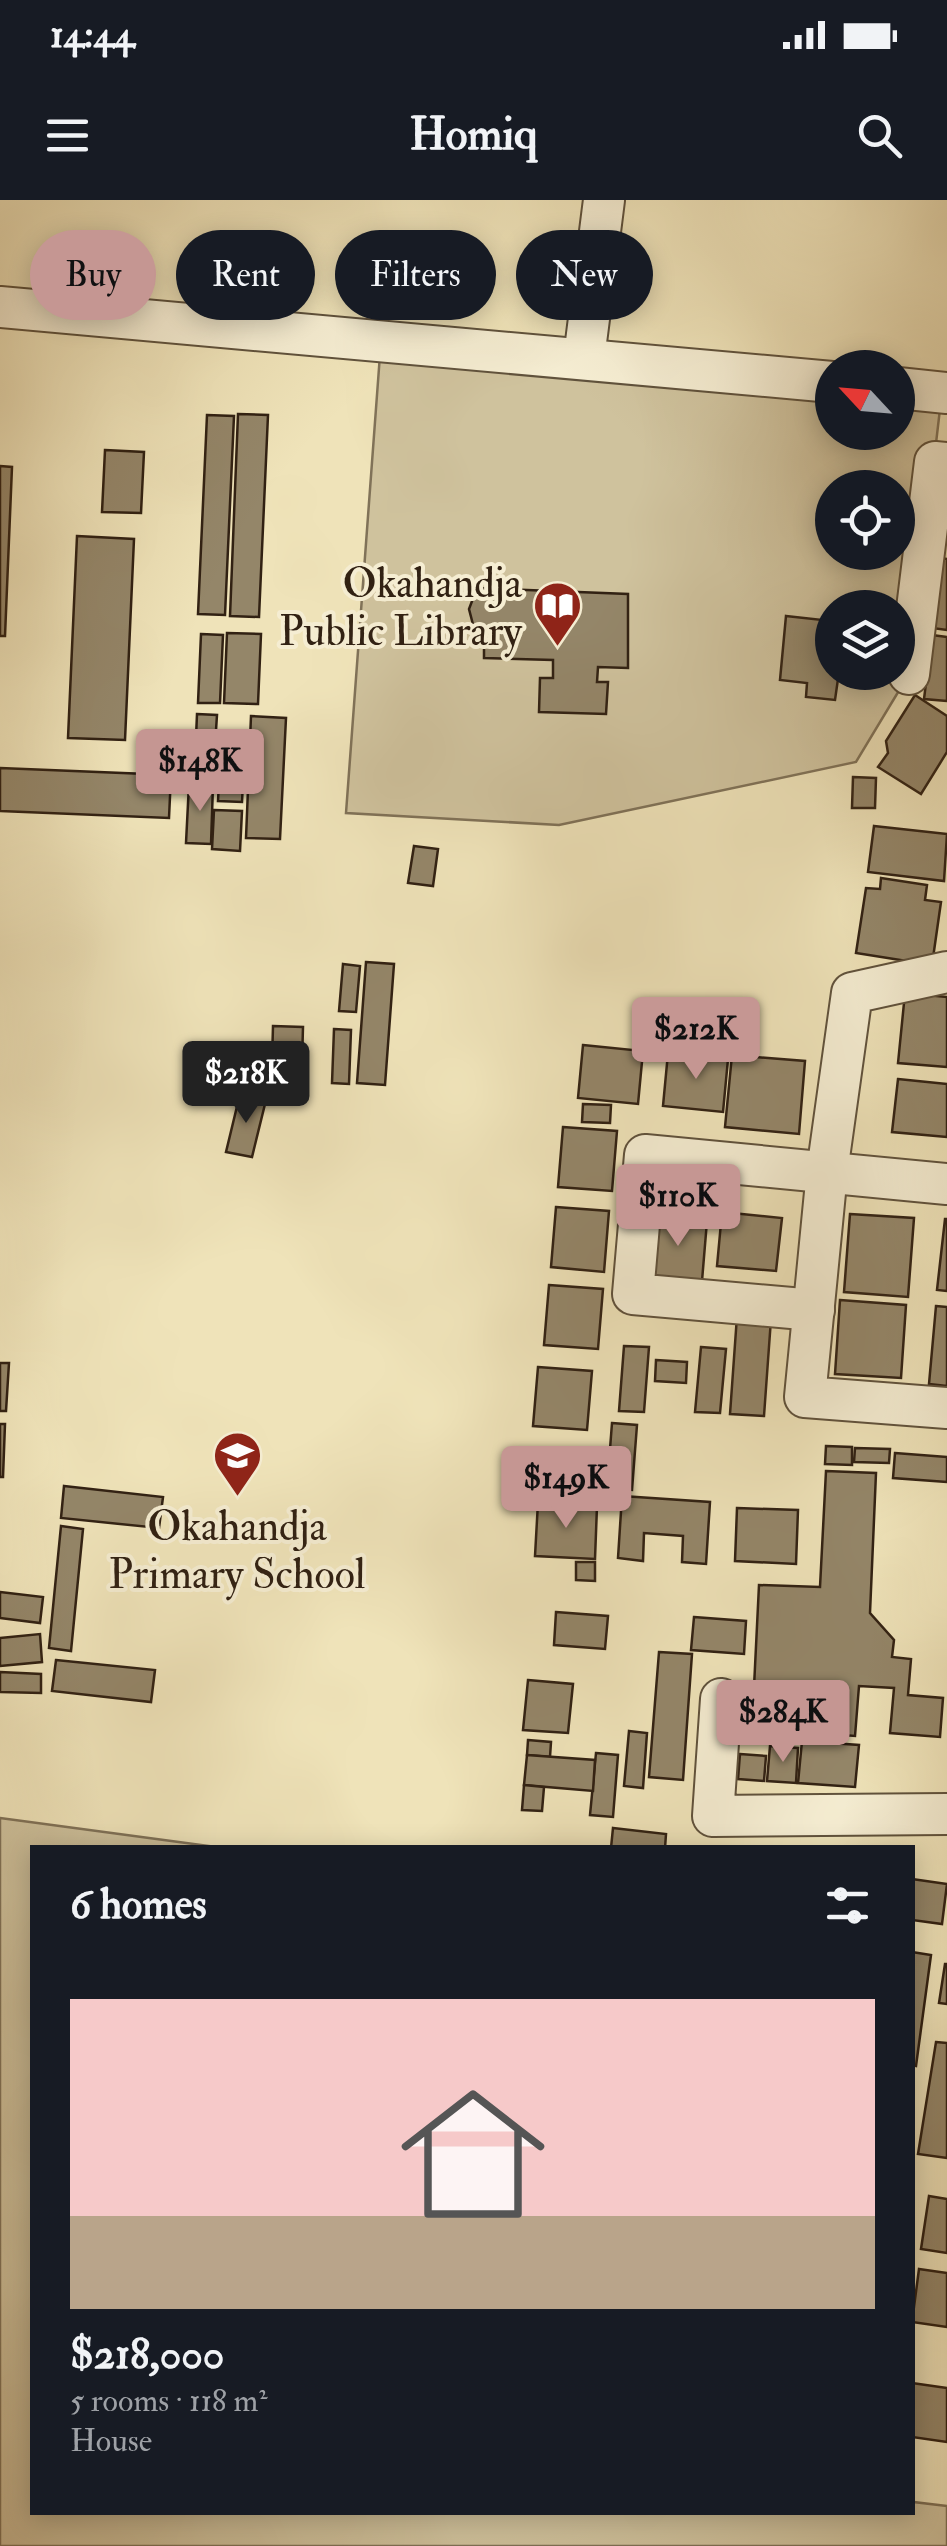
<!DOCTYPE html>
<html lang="en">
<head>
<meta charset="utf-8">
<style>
  body { margin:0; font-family:"IM FELL Double Pica",serif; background:#20242c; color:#f1f3f6; height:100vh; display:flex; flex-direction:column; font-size:38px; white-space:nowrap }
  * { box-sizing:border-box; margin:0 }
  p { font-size:32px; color:#9ea1a6 }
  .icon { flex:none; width:55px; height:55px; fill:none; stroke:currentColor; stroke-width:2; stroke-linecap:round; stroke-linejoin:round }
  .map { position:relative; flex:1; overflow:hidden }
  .panel { position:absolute; left:30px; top:1645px; width:885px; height:670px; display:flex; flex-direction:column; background:#171b24; border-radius:0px; box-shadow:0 5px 25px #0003 }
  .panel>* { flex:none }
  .top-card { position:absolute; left:30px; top:30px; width:888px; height:90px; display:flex; gap:20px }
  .needle { width:65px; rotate:296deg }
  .tools { position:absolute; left:815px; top:150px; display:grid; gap:20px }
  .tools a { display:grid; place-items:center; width:100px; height:100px; border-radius:50%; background:#171b24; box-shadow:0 5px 25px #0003; font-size:50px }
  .price { position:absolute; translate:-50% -85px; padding:0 22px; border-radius:10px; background:#c59692; color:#111; font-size:32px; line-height:65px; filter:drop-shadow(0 2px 5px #0008) }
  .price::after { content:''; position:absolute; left:50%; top:60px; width:30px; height:22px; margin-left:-15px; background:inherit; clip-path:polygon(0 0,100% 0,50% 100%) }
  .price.on { background:#222; color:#fff }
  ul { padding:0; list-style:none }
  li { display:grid; align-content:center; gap:20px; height:530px; padding:0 40px }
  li+li { border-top:2px solid #363941 }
  li span { display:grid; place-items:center; height:310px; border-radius:0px; color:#555 }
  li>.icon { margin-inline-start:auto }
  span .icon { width:180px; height:180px; fill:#fffc; stroke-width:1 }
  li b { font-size:42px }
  h2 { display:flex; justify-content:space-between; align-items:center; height:120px; padding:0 40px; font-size:42px }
  .tag { padding:0 35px; border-radius:45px; background:#171b24; box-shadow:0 5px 25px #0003; font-size:35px; line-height:90px }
  .tag.on { background:#c59692; color:#111 }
  .status { display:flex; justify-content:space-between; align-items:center; height:70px; padding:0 50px; background:#171b24; direction:ltr }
  .status svg { height:28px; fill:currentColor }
  header { display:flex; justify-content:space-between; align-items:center; height:130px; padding:0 40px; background:#171b24; font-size:45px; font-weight:700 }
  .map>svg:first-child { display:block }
  .green { fill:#cfc29d; stroke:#807258; stroke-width:2.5; fill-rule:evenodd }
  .building { fill:#948669; stroke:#312113; stroke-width:2.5 }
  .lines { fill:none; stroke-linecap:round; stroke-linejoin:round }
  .minor-casing { stroke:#60523c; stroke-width:44 }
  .minor { stroke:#f5edd2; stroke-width:40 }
  .labels { text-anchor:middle; stroke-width:8; stroke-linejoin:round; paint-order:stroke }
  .poi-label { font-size:42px; fill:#312113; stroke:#f5edd2; text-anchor:end }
</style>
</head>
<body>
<div class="status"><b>14:44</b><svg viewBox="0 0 49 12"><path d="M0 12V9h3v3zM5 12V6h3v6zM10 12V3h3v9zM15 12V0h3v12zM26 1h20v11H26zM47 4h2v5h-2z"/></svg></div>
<header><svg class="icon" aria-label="menu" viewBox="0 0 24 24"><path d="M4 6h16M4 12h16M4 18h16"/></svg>Homiq<svg class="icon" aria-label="search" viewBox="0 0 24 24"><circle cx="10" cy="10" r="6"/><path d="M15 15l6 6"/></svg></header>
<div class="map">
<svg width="947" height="2346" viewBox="0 0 947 2346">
  <rect width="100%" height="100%" fill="#efe3b9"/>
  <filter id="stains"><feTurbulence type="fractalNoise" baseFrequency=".002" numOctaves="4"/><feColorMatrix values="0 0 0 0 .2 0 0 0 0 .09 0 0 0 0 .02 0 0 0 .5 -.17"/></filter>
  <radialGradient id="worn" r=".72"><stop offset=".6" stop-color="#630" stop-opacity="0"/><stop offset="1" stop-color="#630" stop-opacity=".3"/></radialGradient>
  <g class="green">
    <path d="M381 141 832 182V232H898V188L942 192 909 474 856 562 559 625 346 613ZM832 288H898V352H832ZM832 408H898V472H832Z"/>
    <path d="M0 1618 216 1647 32 1648V2312H912L913 2302 947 2306V2346H0Z"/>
  </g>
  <g class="building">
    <path d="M238 214 268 215 259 417 230 416Z"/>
    <path d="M207 215 234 216 225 415 198 414Z"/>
    <path d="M105 250 144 252 141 313 102 312Z"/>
    <path d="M0 266 12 267 5 436H0Z"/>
    <path d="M77 336 134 339 125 540 68 538Z"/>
    <path d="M941 358 947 359V430L932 428Z"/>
    <path d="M477 388 628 394V468L598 467 597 482H608L606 514 539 512 540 478H553V460L484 458V441L477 440 469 409Z"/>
    <path d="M786 416 832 421V472H839L835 500 806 497 807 483 780 480Z"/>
    <path d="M227 433 261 434 258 504 224 503Z"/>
    <path d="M201 434 223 435 220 503H198Z"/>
    <path d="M932 435 947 437V501L924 499Z"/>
    <path d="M915 495 947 516V552L921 594 878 567 888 553 886 541Z"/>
    <path d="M197 514 217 515 214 561H195Z"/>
    <path d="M251 516 286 518 280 639 246 638Z"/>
    <path d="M0 568 171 575 169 618 0 611Z"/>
    <path d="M853 577 876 578 875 608H852Z"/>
    <path d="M219 582 243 583 242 602 218 601Z"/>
    <path d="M189 584 213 585 211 644 186 643Z"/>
    <path d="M214 610 242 611 240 651 212 649Z"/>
    <path d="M874 626 947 634 944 681 868 672Z"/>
    <path d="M414 646 438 649 433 686 408 683Z"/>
    <path d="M881 678 927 685 925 700 941 702 932 765 856 753 866 688 880 689Z"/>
    <path d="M366 762 394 764 385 885 357 883Z"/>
    <path d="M343 764 360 766 356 812 339 811Z"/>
    <path d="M905 793 947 797V867L898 863Z"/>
    <path d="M273 826 303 827 302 864 272 863Z"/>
    <path d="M334 829 351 830 349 884 332 883Z"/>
    <path d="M583 845 643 851 638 904 578 898Z"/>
    <path d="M668 853 728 859 723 912 663 906Z"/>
    <path d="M732 855 805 861 799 934 725 927Z"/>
    <path d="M898 879 947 884V937L892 932Z"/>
    <path d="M240 894 266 900 252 957 226 952Z"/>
    <path d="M583 904 611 905 610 923 582 922Z"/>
    <path d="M563 927 617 931 612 991 558 987Z"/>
    <path d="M556 1007 609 1011 604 1072 551 1067Z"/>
    <path d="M722 1012 782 1018 776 1071 717 1066Z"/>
    <path d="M850 1014 914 1018 908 1097 844 1092Z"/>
    <path d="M654 1017 707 1021 702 1081 649 1077Z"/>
    <path d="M945 1019H947V1091L937 1090Z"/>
    <path d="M549 1085 603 1089 598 1149 544 1145Z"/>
    <path d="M840 1100 906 1105 901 1178 835 1174Z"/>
    <path d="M936 1106 947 1107V1186L929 1184Z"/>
    <path d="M737 1116 771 1119 764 1216 730 1214Z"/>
    <path d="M624 1146 649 1147 644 1212 619 1211Z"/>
    <path d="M701 1147 726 1149 720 1213 695 1212Z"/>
    <path d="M656 1160 687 1162 686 1183 655 1181Z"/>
    <path d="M0 1163H9L6 1211H0Z"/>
    <path d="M538 1167 592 1171 587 1230 533 1226Z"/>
    <path d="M612 1223 637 1225 632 1290 607 1288Z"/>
    <path d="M0 1224H5L3 1277H0Z"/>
    <path d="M826 1246 852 1247V1265L825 1264Z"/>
    <path d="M855 1248 890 1249 889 1263 854 1262Z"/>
    <path d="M895 1253 947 1257V1282L893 1278Z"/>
    <path d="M826 1271 876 1273 870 1413 894 1440 892 1457 911 1459 908 1495 943 1498 940 1537 890 1533 894 1488 859 1486 855 1536 752 1528 759 1385 820 1387Z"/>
    <path d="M64 1286 163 1297 159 1328 61 1318Z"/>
    <path d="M622 1296 710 1302 706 1364 682 1362 683 1336 644 1333 643 1361 618 1358Z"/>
    <path d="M538 1302 597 1306 595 1359 535 1356Z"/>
    <path d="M737 1308 798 1310 796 1364 735 1361Z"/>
    <path d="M61 1326 83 1329 71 1451 49 1448Z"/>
    <path d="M576 1362H595V1381L576 1380Z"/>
    <path d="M0 1392 43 1397 40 1423 0 1418Z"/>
    <path d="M556 1412 608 1416 605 1449 554 1445Z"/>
    <path d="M694 1417 746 1421 744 1454 691 1450Z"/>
    <path d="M40 1434 42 1462 0 1466V1438Z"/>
    <path d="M659 1452 692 1454 683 1580 649 1577Z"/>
    <path d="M56 1460 155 1470 151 1502 52 1491Z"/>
    <path d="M0 1472 41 1474V1493L0 1492Z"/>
    <path d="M528 1480 573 1484 568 1533 523 1530Z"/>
    <path d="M629 1531 647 1533 643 1588 624 1586Z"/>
    <path d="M528 1540 551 1542 550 1557 527 1555Z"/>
    <path d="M802 1541 859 1545 855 1587 798 1583Z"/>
    <path d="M770 1546 798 1548 796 1583 767 1581Z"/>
    <path d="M596 1553 618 1555 613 1617 590 1615Z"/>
    <path d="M740 1554 766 1556 764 1581 738 1579Z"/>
    <path d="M527 1555 595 1560 593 1591 524 1585Z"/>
    <path d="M524 1585 544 1587 542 1611 522 1610Z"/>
    <path d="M613 1628 666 1634 665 1648H611Z"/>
    <path d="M912 1679 947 1684 942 1724 912 1720Z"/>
    <path d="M912 1752 931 1755 916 1866 912 1865Z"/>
    <path d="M945 1764H947V1804L939 1803Z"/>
    <path d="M936 1842 947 1843V1958L918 1954Z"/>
    <path d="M929 1996 947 1999V2053L921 2049Z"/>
    <path d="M919 2069 947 2073V2127L912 2122Z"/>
    <path d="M912 2183 947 2188V2242L912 2237Z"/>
  </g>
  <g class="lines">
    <defs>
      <g id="minor">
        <path d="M0 107 832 182"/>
        <path d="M584 158 604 0"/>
        <path d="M898 188 947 193"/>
        <path d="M909 474 935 262 947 263"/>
        <path d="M947 772 852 793 827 972 805 1197 947 1208"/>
        <path d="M814 1110 633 1094 645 955 947 984"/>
        <path d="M721 1499 713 1616 947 1614"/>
      </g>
    </defs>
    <use href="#minor" class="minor-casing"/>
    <use href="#minor" class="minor"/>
  </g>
  <defs>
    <symbol id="library-pin" viewBox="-11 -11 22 30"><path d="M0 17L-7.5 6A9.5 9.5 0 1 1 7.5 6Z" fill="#8f2418" stroke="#f5edd2"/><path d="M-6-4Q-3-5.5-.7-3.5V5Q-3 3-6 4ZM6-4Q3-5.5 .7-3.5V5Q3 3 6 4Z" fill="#fff"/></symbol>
    <symbol id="school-pin" viewBox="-11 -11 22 30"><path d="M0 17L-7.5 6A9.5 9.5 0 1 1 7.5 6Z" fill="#8f2418" stroke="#f5edd2"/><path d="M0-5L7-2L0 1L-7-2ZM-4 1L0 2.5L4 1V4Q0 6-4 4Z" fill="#fff"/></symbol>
  </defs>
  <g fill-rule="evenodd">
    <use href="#library-pin" x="530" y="378" width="55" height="75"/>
    <use href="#school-pin" x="210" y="1228" width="55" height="75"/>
  </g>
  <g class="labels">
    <g class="poi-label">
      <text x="522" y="397">Okahandja<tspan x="522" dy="48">Public Library</tspan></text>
      <text x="237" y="1340" text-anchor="middle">Okahandja<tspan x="237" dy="48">Primary School</tspan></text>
    </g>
  </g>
  <rect width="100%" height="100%" filter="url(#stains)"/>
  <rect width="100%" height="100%" fill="url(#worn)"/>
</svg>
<div class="tools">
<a><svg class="needle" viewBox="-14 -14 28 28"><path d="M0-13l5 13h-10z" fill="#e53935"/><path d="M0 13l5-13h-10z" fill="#9ea1a6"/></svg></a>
<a><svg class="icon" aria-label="locate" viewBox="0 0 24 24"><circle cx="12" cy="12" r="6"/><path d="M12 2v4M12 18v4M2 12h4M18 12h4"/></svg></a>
<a><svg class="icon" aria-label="layers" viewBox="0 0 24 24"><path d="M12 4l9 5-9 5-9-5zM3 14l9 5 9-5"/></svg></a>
</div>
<b class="price" style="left:200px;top:614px">$148K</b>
<b class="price" style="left:696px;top:882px">$212K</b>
<b class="price on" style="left:246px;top:926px">$218K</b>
<b class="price" style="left:678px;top:1049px">$110K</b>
<b class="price" style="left:566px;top:1331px">$149K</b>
<b class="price" style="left:783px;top:1565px">$284K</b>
<div class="top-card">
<a class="tag on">Buy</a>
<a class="tag">Rent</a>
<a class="tag">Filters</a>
<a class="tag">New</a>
</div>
<section class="panel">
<h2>6 homes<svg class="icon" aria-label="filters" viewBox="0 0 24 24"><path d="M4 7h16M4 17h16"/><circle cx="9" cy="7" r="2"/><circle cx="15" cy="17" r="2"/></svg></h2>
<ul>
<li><span style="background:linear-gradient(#f6c9c9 70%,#b9a48a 0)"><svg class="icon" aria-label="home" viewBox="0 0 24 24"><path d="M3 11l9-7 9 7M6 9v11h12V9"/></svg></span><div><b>$218,000</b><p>5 rooms · 118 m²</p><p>House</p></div></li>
</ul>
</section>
</div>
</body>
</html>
